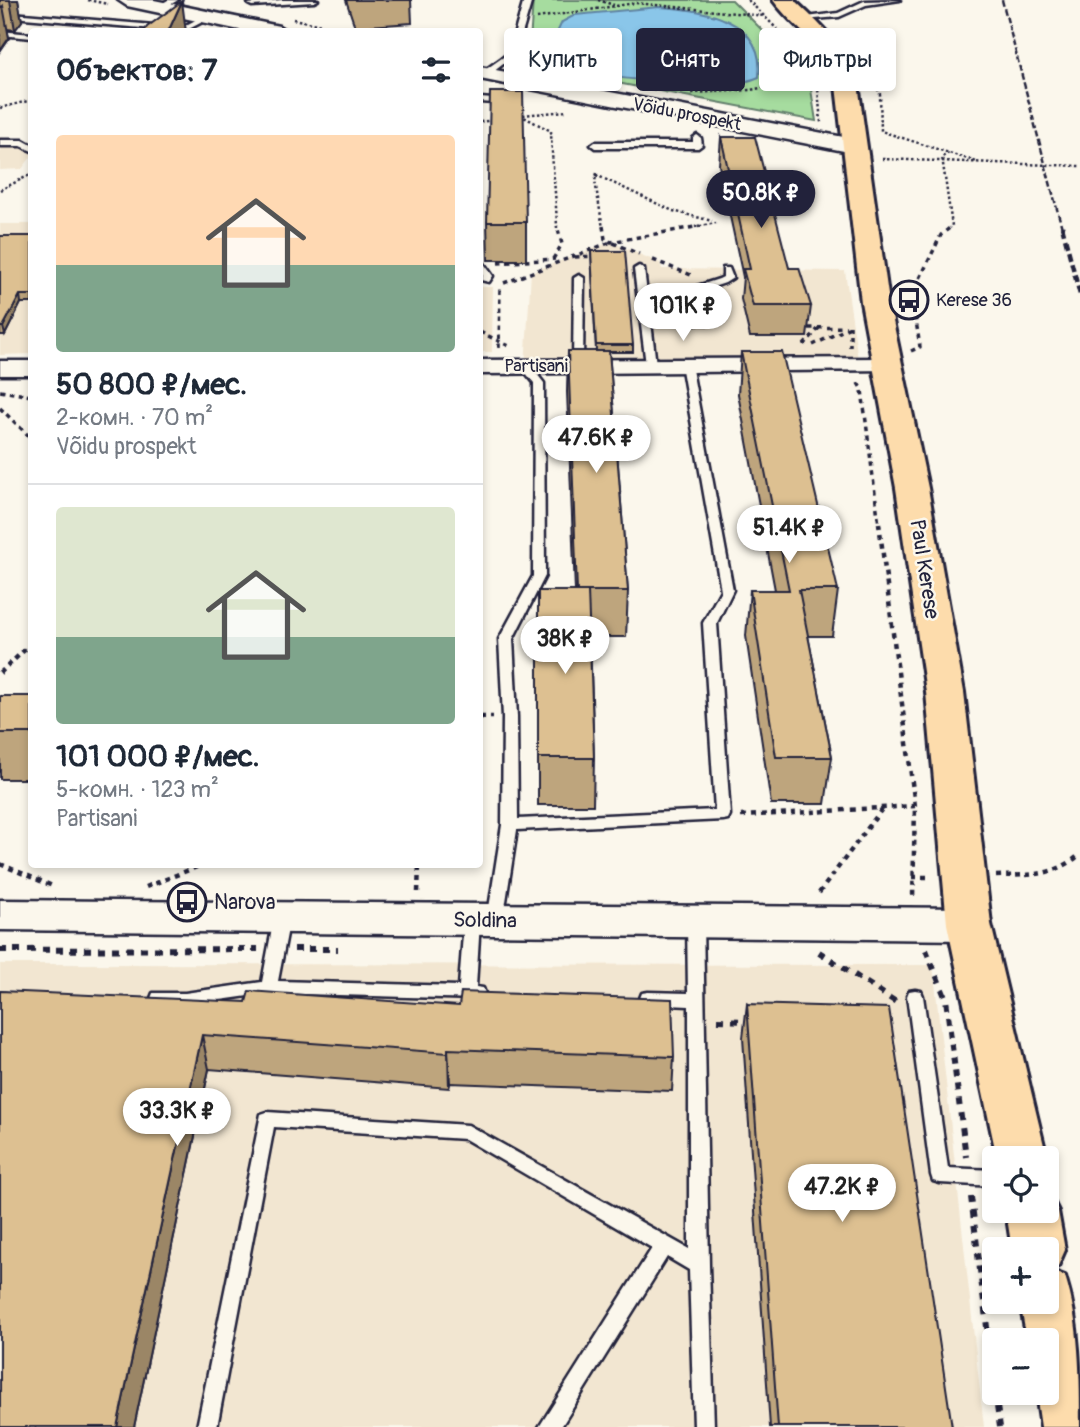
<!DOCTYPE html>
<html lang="ru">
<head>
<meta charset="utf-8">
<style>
  body { margin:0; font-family:Pangolin,sans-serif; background:#f2f2f3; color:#1f2937; height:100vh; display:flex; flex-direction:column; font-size:26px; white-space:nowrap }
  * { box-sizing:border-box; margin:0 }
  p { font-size:23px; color:#747a83 }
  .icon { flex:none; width:38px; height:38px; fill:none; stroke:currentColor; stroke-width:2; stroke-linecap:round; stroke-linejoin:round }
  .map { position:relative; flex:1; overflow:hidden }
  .panel { position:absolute; left:28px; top:28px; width:455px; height:840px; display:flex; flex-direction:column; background:#fff; border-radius:7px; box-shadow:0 4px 10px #0003 }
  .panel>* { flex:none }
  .top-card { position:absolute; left:504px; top:28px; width:471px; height:63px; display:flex; gap:14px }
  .fabs { position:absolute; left:982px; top:1146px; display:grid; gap:14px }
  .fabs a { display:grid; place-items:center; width:77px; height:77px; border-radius:7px; background:#fff; box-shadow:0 4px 10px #0003; font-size:35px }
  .price { position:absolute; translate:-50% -60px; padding:0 16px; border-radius:24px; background:#fff; color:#222; font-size:23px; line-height:46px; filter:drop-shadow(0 2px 4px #0008) }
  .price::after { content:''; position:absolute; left:50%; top:42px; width:21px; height:16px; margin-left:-10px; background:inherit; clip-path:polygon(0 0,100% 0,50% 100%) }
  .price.on { background:#22223b; color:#fff }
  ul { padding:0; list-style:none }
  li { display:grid; align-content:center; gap:14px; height:371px; padding:0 28px }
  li+li { border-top:2px solid #e0e1e3 }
  li span { display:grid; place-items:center; height:217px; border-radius:7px; color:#555 }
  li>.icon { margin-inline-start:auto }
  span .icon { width:126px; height:126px; fill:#fffc; stroke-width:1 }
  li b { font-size:30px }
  h2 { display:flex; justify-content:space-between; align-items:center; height:84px; padding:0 28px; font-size:30px }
  .pill { padding:0 24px; border-radius:7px; background:#fff; box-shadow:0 4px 10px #0003; font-size:24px; line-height:63px }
  .pill.on { background:#22223b; color:#fff }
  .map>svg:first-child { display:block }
  .built { fill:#f2e6d1 }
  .green { fill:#a6dc9f; stroke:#647f6d; stroke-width:2 }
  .water { fill:#8ac6e9; stroke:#6084a3; stroke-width:2 }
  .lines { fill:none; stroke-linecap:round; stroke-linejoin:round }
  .service-casing { stroke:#22223b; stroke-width:5 }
  .minor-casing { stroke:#22223b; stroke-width:5 }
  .tertiary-casing { stroke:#22223b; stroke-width:5 }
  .trunk-casing { stroke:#22223b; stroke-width:6 }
  .path-far3 { stroke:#22223b; stroke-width:2.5; stroke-dasharray:2.5 2.5; stroke-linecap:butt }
  .path-far2 { stroke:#22223b; stroke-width:3.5; stroke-dasharray:4.5 4.5; stroke-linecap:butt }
  .path-far1 { stroke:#22223b; stroke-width:4.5; stroke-dasharray:5 5; stroke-linecap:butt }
  .path { stroke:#22223b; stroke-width:6; stroke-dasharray:7 7; stroke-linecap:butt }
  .service { fill:#fbf7ec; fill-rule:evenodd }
  .minor { fill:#fbf7ec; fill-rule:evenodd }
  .tertiary { fill:#fbf7ec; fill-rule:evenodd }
  .trunk { fill:#fddcac; fill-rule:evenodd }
  .rail-far1 { stroke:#22223b; stroke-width:2.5; stroke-dasharray:6 2.5; stroke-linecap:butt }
  .rail { stroke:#22223b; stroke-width:4.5; stroke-dasharray:8 4.5; stroke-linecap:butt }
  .wall { fill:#bea57d; stroke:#22223b; stroke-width:2 }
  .shaded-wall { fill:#9b8666; stroke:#22223b; stroke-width:2 }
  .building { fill:#ddc091; stroke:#22223b; stroke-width:2 }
  .labels { text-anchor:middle; stroke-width:5; stroke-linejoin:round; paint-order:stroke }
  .far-street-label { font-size:18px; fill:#22223b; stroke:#fbf7ec }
  .far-poi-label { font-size:18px; fill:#22223b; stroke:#fbf7ec; text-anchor:start }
  .street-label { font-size:21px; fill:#22223b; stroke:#fbf7ec }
  .poi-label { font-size:21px; fill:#22223b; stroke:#fbf7ec; text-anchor:start }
</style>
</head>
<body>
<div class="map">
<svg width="1080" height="1427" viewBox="0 0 1080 1427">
  <rect width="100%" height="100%" fill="#fbf7ec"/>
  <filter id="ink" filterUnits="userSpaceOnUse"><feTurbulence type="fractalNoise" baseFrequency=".0143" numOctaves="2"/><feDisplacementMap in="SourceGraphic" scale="14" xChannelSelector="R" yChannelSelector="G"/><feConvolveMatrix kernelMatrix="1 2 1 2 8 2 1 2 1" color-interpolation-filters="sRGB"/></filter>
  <g filter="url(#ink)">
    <g class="built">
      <path d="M0 137 31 143V157L22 169 0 170Z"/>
      <path d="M0 224H31V354L0 355Z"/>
      <path d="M611 242 660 263 662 269 845 271 859 366H525L531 272Z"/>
      <path d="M480 287H493L492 352H480Z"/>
      <path d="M0 964 933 965 984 1427H0Z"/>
    </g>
    <path class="green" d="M533 0H732L783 51 810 83 816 121 523 65 529 57Z"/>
    <path class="water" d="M659 7C702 9 766 19 759 77 739 86 716 84 695 83 645 81 596 79 549 60L556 49 553 41 562 22 575 15Z"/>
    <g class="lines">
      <defs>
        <g id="service">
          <path d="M168 0H178L163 9 156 7Z"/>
          <path d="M281 0H318L314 2 252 6 248 4Z"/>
          <path d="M524 0H532L516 54 488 76H482V72L509 53Z"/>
          <path d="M900 0 866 5 839 17 803 20 799 18 838 13 864 1Z"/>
          <path d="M0 12 166 26 170 28 166 30 0 16Z"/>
          <path d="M205 15 212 17 183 32H173Z"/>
          <path d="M0 31 32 34V38L0 35Z"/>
          <path d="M480 98 506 100 510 102 506 104 480 102Z"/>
          <path d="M697 135 701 138 702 145 698 148H595L591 145 595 142H693V138Z"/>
          <path d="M0 140H23L32 145V151L21 146H0Z"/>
          <path d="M480 261 483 262 493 276 489 282 481 280 483 276 480 271Z"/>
          <path d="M639 266 644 269 648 302 719 279 723 277V268H729L733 278 725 283 649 309 650 316 709 318 714 321 709 324 651 322 656 365 651 368 646 365 634 269Z"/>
          <path d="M579 275 584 278 583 366 578 369 573 366 574 278Z"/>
          <path d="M686 361 691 364 733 590 717 623 730 815 728 819 723 820 517 830 503 921 501 925H489L487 921 502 825 503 717 499 639 533 576 534 383 520 366 521 364H529L544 383 545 576 513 639 517 717 518 819 715 810 703 623 721 590 681 364Z"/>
          <path d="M282 912 288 914 290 918 278 981 459 986 464 921 466 917H478L480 921 476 987 483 988 485 993 483 998 477 999 269 993 185 1005 153 1003 151 998 153 993H185L262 982 274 918 276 914Z"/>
          <path d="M695 915 701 917 703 921 709 1265 714 1427H694L689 1270 667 1257 561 1427H539L652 1248 465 1139 274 1127 217 1427H197L261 1114 267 1112 468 1125 689 1249V1006L648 1004 642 1003 640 998 642 993 648 992 688 993 687 921 689 917Z"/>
          <path d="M915 990 921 991 923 996 948 1168 994 1170V1186L940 1183 933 1181 931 1175 907 996 909 991Z"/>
        </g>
        <g id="minor">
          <path d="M886 358 894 360 897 365 894 370 480 374V360Z"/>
          <rect x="0" y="361" width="32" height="14"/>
        </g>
        <g id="tertiary">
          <path d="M118 0H154L279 26 288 32H249L127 6Z"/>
          <path d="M480 67 854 139 862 141 865 146 862 151 854 153 480 79Z"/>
          <path d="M0 900 969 908 984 913 990 924 984 935 969 940 0 930Z"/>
        </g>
        <g id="trunk">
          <path d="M773 0H794C820 24 842 45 857 77L889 302 928 488 964 692 991 924 1047 1158 1046 1159 997 1158 947 924 926 692 896 488 861 302 835 77C819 39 795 30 773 0Z"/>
          <path d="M1046 1194 1050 1195 1058 1211 1065 1250 1058 1266 1049 1270 1065 1276C1080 1323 1080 1377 1080 1427H1041L1036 1393H1046V1340H1027L1020 1302H1046V1250H1012L1006 1211H1046Z"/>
        </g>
      </defs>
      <use href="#service" class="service-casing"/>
      <use href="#minor" class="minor-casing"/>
      <use href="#tertiary" class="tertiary-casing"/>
      <use href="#trunk" class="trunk-casing"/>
      <g class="path-far3">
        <path d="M88 0 108 4"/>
        <path d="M598 0 614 5"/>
        <path d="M748 0 777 29"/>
        <path d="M537 18 635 3 764 16"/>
        <path d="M293 19 354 32"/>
        <path d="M866 61 880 94 881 131 977 162"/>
        <path d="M812 66 817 78 821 123"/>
        <path d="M692 93 751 90 816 76"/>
        <path d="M0 108 32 100"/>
        <path d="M520 115 551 131C552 164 556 195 557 228"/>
        <path d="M523 115 567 111"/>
        <path d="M480 122 494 120"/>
        <path d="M949 153 942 157 952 226 950 228"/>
        <path d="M882 159 1080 166"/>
        <path d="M597 173 595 181 603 228"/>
        <path d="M596 175 673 211 712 221"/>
        <path d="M0 190 32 174"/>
        <path d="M690 228 716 223"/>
      </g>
      <g class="path-far2">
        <path d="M603 226 605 239 611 242 700 226"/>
        <path d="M575 257 597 256"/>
        <path d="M553 259 562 244 557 226"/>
        <path d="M653 260 691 275"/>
        <path d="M498 263 555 259"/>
        <path d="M504 283 611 242 639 254"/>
        <path d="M850 325V347"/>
        <path d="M809 328 846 327"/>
        <path d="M480 332 509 346"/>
        <path d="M804 345 819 328"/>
        <path d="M813 345 850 327"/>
        <path d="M499 348 500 287"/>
        <path d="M911 351 920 347 912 295 941 235 952 226"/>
        <path d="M858 383 862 390 879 525"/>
        <path d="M0 391 32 396"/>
        <path d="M0 408 32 439"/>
      </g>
      <g class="path-far1">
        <path d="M879 523 915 806 913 898"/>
        <path d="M0 673 32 643"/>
        <path d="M480 717H493"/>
        <path d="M741 816 915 806"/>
        <path d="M0 864 55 887"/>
        <path d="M996 876C1027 875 1056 877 1080 854"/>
        <path d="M912 877H932"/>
        <path d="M146 887 204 864"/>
        <path d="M418 892 419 864"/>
        <path d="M819 893 882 809"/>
      </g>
      <g class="path">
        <path d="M294 949H338"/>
        <path d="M0 950 258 949"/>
        <path d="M926 950 946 999 966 1157"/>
        <path d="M819 952 896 1002"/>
        <path d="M718 1020 751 1021"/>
        <path d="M971 1197 994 1384"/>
        <path d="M995 1393 1000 1427"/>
      </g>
      <use href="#service" class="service"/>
      <use href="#minor" class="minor"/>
      <use href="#tertiary" class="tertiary"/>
      <use href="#trunk" class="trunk"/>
      <path class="rail-far1" d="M1002 0 1062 228"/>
      <path class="rail" d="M1062 226 1080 295"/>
    </g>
    <g class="wall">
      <path d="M0 0H18L22 21 15 30 7 29 9 38 0 51Z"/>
      <path d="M346 0H411L412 23 355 27Z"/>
      <path d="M721 137 789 268 811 306 807 337H750L741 299 743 277 719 165Z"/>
      <path d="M487 222H526V260H488Z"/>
      <path d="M0 236H32V303H21L5 335H0Z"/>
      <path d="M591 251 633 345V352H609L628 591 626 637H590L594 758 593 805H538V591H575L567 392 568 351H596Z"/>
      <path d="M741 352 838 590 832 636H808L832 757 825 804H771L746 636 750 590H775L738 394Z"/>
      <rect x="0" y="696" width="32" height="83"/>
      <path d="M0 991 674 1057 672 1091 450 1083 449 1088 209 1069 134 1427H0Z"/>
      <path d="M747 1004 952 1427H770L743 1038Z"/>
    </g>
    <g class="shaded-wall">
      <path d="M10 0H18L22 21 15 30Z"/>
      <path d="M182 1 186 32H168Z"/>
      <path d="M3 6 9 38 0 51V10Z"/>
      <path d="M20 295 21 303 5 335 3 327Z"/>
      <path d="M202 1035 209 1069 134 1427H117Z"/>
      <path d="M448 1049 450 1083 449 1088 448 1053Z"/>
    </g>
    <g class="building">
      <path d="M182 1 168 32H144L147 27Z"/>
      <path d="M490 92H523L526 222H487Z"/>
      <path d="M721 137H755L789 268H799L811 306H753L743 269H750Z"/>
      <path d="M0 236H32V295H20L3 327H0Z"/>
      <path d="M591 251H625L633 345H596Z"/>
      <path d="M568 351H609L628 591H577Z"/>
      <path d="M741 352H782L838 590H799L832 757H776L750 590H789Z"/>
      <path d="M538 591H588L594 758H538Z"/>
      <rect x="0" y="696" width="32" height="37"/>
      <path d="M0 991 246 1002 249 991 459 1006 461 992 672 999 674 1057 448 1049V1053L202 1035 117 1427H0Z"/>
      <path d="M747 1004 889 1008 952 1427H778Z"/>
    </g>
  </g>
  <defs>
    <symbol id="bus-ring" viewBox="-11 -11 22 22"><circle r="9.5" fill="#fbf7ec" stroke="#22223b" stroke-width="1.5"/><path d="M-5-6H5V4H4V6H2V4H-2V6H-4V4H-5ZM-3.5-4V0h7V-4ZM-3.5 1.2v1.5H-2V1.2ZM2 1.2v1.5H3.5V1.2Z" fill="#22223b"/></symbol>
  </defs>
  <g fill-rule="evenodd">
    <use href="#bus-ring" x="887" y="278" width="44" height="44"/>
    <use href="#bus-ring" x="165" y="880" width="44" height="44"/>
  </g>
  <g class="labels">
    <g class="far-street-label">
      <text transform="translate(687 114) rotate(11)" y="6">Võidu prospekt</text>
      <text x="536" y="372">Partisani</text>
    </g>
    <g class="far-poi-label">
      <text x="936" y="306">Kerese 36</text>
    </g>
    <g class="street-label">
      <text transform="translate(925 569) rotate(81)" y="7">Paul Kerese</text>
      <text transform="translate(485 920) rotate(1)" y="7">Soldina</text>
    </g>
    <g class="poi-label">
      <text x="214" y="909">Narova</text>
    </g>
  </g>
</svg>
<div class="fabs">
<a><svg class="icon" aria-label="locate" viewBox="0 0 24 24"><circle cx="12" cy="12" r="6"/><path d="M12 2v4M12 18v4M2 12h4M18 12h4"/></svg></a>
<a>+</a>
<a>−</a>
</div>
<b class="price on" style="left:761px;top:230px">50.8K ₽</b>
<b class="price" style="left:683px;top:343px">101K ₽</b>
<b class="price" style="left:596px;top:475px">47.6K ₽</b>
<b class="price" style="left:789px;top:565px">51.4K ₽</b>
<b class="price" style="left:565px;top:676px">38K ₽</b>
<b class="price" style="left:177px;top:1148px">33.3K ₽</b>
<b class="price" style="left:842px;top:1224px">47.2K ₽</b>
<div class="top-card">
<a class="pill">Купить</a>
<a class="pill on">Снять</a>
<a class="pill">Фильтры</a>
</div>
<section class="panel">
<h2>Объектов: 7<svg class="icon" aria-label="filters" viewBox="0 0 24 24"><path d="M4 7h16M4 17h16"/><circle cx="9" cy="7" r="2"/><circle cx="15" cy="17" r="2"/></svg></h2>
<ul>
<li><span style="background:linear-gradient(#ffd9b3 60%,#7fa58c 0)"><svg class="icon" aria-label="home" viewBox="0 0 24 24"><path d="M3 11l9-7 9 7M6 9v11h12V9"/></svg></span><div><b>50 800 ₽/мес.</b><p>2-комн. · 70 m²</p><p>Võidu prospekt</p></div></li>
<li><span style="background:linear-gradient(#dfe7d0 60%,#7fa58c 0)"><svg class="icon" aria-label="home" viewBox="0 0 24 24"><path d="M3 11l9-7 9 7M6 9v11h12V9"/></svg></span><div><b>101 000 ₽/мес.</b><p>5-комн. · 123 m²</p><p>Partisani</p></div></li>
</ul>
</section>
</div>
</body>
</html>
